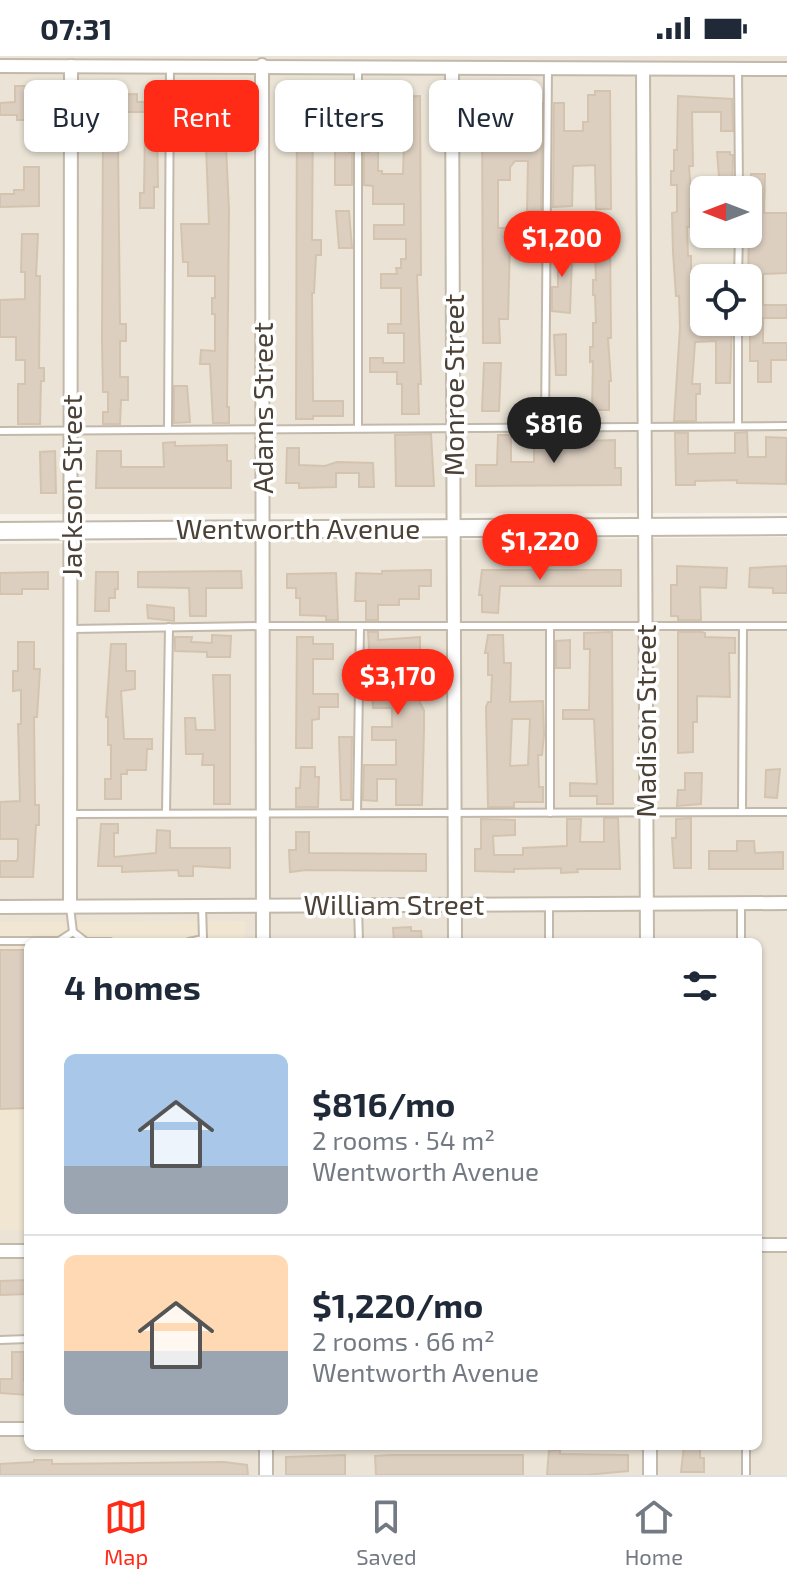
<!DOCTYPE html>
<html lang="en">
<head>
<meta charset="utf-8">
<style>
  body { margin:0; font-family:"Exo 2",sans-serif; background:#f2f2f3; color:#1f2937; height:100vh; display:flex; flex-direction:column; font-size:30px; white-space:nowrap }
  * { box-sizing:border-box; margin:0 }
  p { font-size:26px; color:#747a83 }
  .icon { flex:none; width:44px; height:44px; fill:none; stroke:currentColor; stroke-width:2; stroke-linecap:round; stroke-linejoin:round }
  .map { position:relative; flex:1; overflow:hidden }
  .sheet { position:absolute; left:24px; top:882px; width:738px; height:512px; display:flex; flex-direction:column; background:#fff; border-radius:12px; box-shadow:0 2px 6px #0004 }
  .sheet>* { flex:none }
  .guide { position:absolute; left:24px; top:24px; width:740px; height:72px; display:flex; gap:16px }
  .needle { width:52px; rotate:270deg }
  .tools { position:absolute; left:690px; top:120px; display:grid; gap:16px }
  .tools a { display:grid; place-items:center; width:72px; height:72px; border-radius:12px; background:#fff; box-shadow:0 2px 6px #0004; font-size:40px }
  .price { position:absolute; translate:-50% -68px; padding:0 18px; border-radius:28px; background:#ff2b17; color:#fff; font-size:26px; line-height:52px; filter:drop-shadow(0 2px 4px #0008) }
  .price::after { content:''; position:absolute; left:50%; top:48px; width:24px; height:18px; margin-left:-12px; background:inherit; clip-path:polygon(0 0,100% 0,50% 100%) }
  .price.current { background:#222; color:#fff }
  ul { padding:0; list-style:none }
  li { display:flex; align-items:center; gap:24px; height:200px; padding:0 40px }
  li+li { border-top:2px solid #e0e1e3 }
  li span { display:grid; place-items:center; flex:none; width:224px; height:160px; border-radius:12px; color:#555 }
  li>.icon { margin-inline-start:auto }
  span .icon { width:96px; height:96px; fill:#fffc; stroke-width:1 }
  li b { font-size:34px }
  h2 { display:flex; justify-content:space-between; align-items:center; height:96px; padding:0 40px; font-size:34px }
  .tag { padding:0 28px; border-radius:12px; background:#fff; box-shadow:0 2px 6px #0004; font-size:28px; line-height:72px }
  .tag.current { background:#ff2b17; color:#fff }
  .status { display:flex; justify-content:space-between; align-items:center; height:56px; padding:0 40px; background:#fff; direction:ltr }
  .status svg { height:22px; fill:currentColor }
  .tab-bar { display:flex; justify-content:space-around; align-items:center; height:112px; border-top:2px solid #e0e1e3; background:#fff; font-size:22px; color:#747a83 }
  .tab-bar a { display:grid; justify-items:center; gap:4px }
  .tab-bar .current { color:#ff2b17 }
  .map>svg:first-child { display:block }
  .residential { fill:#eae3d6; fill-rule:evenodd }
  .education { fill:#f0e6d2 }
  .building { fill:#dccfc0; stroke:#d4c4af; stroke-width:2; fill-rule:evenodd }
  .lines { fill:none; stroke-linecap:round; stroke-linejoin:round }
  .service-casing { stroke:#c3b9aa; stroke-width:10 }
  .minor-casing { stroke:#c3b9aa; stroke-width:16 }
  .tertiary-casing { stroke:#c3b9aa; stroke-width:20 }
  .service { stroke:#fff; stroke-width:6 }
  .minor { stroke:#fff; stroke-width:12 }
  .tertiary { stroke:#fff; stroke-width:16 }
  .labels { text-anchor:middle; stroke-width:7; stroke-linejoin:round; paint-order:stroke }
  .street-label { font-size:28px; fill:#4b4136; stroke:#fff }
</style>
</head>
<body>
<div class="status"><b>07:31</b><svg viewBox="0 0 49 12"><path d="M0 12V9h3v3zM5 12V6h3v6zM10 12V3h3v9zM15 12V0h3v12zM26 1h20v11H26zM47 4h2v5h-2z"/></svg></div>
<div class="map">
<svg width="787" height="1419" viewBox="0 0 787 1419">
  <rect width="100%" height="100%" fill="#f6f1e9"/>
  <g class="residential">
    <path d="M0 0H787V457L0 458ZM704 134H748V178H704ZM704 222H748V266H704Z"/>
    <path d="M787 481V1419H0V488ZM28 886H758V1390H28Z"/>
  </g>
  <path class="education" d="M245 865V886H28V1174H0V866Z"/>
  <g class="building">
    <path d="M15 30H41L40 85H25V64H17V59H0V47L15 46Z"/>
    <path d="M333 34 334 50H313L312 184H321V199H316L314 237H312L313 345H343V360H313V363H296L297 36Z"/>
    <path d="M595 35H610L611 153H596L595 109 573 110 572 150 553 151 554 47H564V75H583V66H588V39H595Z"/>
    <path d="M137 38V46H163V61H150V56H104V39Z"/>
    <path d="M420 40 421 219H417L421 328H418L419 358H402V328H397V316H370V302H383V307H404V277H388V268H401V232H381V218H397L396 212H401V203H406V183H374V169H404V148H373V130L364 129V96H369V72H373V41ZM385 57H405L403 118H382V115H378V86L385 85Z"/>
    <path d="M678 40 732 43 733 75H721V56H692L693 110H689L692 152H690V171H687L688 200H691V242H697V271H720V266H732L730 327H716V285L695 286 692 328H700V338H696V365H674L680 272 679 240H676L673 196 672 157 677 156V129H671V115H674V94H677Z"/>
    <path d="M528 46 542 47 541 155H527L528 105H515L510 111V124H498V172H527V184H510L508 263H499L500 287H483L482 48 508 47V74L528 75Z"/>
    <path d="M188 47H230L229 90H226L229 155 227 351H229V367H213L210 308H200L201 294 215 295V258H212V242H215V220H188V206H183L181 168H209L206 89H182V76H189Z"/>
    <path d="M335 72H349V96H352V129H335Z"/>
    <path d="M145 73H157L158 131H154V152H140V137H144Z"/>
    <path d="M103 74H126V90H118L120 268H126V285H120V321H128V344H121L120 368H103V356H108V336H103L102 285Z"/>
    <path d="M717 96H730V99H733L732 133H720Z"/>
    <path d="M24 111H39V150L0 151V138H14V134H24Z"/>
    <path d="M751 118H765L764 157H787V217L763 218V249H787V262H763V287H787V304H771V326H758V305H750V277H744V266L752 265 748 218Z"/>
    <path d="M336 155H349L352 192H339Z"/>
    <path d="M22 178H38L36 220H40L39 312H44V325H41L40 368H18V328H25V304H16V281H0V244L25 243V216H21Z"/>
    <path d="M592 181H610L611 282H608L611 325H609V354H592L593 305 590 306V291H593V267H596L595 239H593V224H596L595 196H592Z"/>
    <path d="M554 184H567V201H572L570 257 552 255V231H558V199H552Z"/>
    <path d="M566 278V319H556L554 279Z"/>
    <path d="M484 307H501L499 355H482Z"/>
    <path d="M174 330H187L190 366 174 367Z"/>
    <path d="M747 376 748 401H766V381L787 382 786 428 737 427V424L695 425V429H676L675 377H688V398L735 397V377Z"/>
    <path d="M560 377 569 378V381H585V385L615 384V412H621V429L476 430V409H497L498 379H511V406H534V390H560Z"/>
    <path d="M431 378 434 430H396L395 379Z"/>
    <path d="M175 386V390L227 389V405H231V432H96L97 395H121V411H164L163 387Z"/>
    <path d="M287 392H299V409L325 410 337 406 373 407 374 431H359V417H336V431L299 432V427H286Z"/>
    <path d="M55 395 56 437H41L40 396Z"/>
    <path d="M677 510 727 512 726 532 700 531 701 564H678V560H671V529H677Z"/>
    <path d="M787 510V537H773V532L749 531 750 512Z"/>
    <path d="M431 514V530H419V543H399V549H378V564H366V545H355L356 517 382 518V515Z"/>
    <path d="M482 514H621V530H500L498 557 482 556V539H479Z"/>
    <path d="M241 515 242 532H206V560H190L189 532 138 531V516Z"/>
    <path d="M48 516V533H22V538H0V517Z"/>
    <path d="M96 516H118V533H115V542H109V555H95Z"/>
    <path d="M336 517 338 564H326V560L300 559V542H296V532H287V518Z"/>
    <path d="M147 549 174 552V565L148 562Z"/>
    <path d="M368 576H378V584L420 581V647L424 654V673L422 749H396V723H377V745L363 744 364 709H396V684H372V671H392V652H373Z"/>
    <path d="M612 576 613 748H597V740H570V727L597 728 594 663H563V654H589L590 593H584V577Z"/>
    <path d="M678 576H702L705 577V581L735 582V597H729L730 641 697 640V666H693V696L678 697Z"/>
    <path d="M212 579 231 580 230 601H207V596L175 595V581H192L191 586 212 587Z"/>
    <path d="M488 579H503L504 607H511L510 646 543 645 544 679 542 699H538L539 731H543V746H514V751H488L486 651 488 646H491L492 619H488V597H485ZM512 663H530L528 709 510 710Z"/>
    <path d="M297 581H313V588H333V603H313V638H338V651H319V663L312 664V692H296Z"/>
    <path d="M570 584V612H556V585Z"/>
    <path d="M18 586H34V613H40L37 661H34L35 749H39V769H36L33 821H0V805H17L18 801V783H0V746L20 745 18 668H21V634L13 635V615H18Z"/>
    <path d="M111 588H126V615H135V633L121 635 124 683H152V693H147L146 714H127V718H121V743H105V723H111V689H108V661H106Z"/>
    <path d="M213 619H230V748H214V709H202L203 698H186L185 662H195L196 674H215Z"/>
    <path d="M339 681H352L351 744H341Z"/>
    <path d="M301 711H315V721H319L318 751H296V732H300Z"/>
    <path d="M780 713 777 742 765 741 766 714Z"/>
    <path d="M685 717H702L701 748 677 750 678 734H685Z"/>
    <path d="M604 762H618L620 813H577L578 816 561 817V812L514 813V816L475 815V793H481V763L515 764V779L493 780 494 799H523V792L567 790V763H581L580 786H604Z"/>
    <path d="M691 762V812H674L672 782H676V763Z"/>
    <path d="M101 768H118V777H114V801L156 797 157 774 170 775V792H230V812L193 810V820H179L178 814 122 816V810H98Z"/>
    <path d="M296 776H309V797L426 798V815L306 814 290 816 289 794H296Z"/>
    <path d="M737 785H754L755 797 783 796V813H709V795H737Z"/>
    <path d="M411 871V875H421L422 886H394L393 872Z"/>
    <path d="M0 894H28V1052L0 1053Z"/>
    <path d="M28 1224V1238L0 1239V1225Z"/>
    <path d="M12 1296H24V1325H28V1339L0 1337V1323H12Z"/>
    <path d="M684 1390H700V1402H704V1416H681Z"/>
    <path d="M549 1394H560V1398L628 1399V1415L586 1419H547Z"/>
    <path d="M345 1399V1419H286V1401Z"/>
    <path d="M390 1399H523V1419H376L375 1400Z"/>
    <path d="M34 1404H52V1408L224 1406 247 1409 248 1419H0V1408L34 1406Z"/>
  </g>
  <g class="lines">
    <defs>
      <g id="service">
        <path d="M358 12V372"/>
        <path d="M738 14 739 134"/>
        <path d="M738 222 739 178"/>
        <path d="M738 370V266"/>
        <path d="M545 371 548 12"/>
        <path d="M168 373 170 10"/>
        <path d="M0 375 787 370"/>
        <path d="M72 573 263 570H787"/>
        <path d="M742 756 743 570"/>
        <path d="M166 757 169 571"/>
        <path d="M357 757 360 571"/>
        <path d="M550 757V571"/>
        <path d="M71 758 787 756"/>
        <path d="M741 847V886"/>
        <path d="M358 850 359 886"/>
        <path d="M549 850V886"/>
        <path d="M70 851 73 876 86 886H110"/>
        <path d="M0 885H59L73 876"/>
        <path d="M189 886 203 883 202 850"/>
        <path d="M0 1284 28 1283"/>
        <path d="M746 1390V1419"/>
      </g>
      <g id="minor">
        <path d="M262 9 263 886"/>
        <path d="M0 10 787 13"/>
        <path d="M452 12 455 886"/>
        <path d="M643 13 647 886"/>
        <path d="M0 851 787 847"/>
        <path d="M70 851 71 10"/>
        <path d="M758 1189H787"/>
        <path d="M0 1195H28"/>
        <path d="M0 1373H28"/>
        <path d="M266 1390V1419"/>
        <path d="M650 1390V1419"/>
      </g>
      <path id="tertiary" d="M0 475 787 470"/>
    </defs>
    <use href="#service" class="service-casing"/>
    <use href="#minor" class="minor-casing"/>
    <use href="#tertiary" class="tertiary-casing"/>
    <use href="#service" class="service"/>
    <use href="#minor" class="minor"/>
    <use href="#tertiary" class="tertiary"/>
  </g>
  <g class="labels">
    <g class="street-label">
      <text transform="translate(454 329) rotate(-90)" y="10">Monroe Street</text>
      <text transform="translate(263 352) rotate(-90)" y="10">Adams Street</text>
      <text transform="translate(72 430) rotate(-90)" y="10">Jackson Street</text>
      <text x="298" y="483">Wentworth Avenue</text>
      <text transform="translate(646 665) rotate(-90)" y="10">Madison Street</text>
      <text x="394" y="859">William Street</text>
    </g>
  </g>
</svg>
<div class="tools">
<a><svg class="needle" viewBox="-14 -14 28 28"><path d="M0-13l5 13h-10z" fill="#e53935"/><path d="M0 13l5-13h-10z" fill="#747a83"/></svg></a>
<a><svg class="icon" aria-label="locate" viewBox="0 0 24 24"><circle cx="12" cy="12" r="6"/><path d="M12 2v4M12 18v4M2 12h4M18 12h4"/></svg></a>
</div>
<b class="price" style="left:562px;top:223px">$1,200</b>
<b class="price current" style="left:554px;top:409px">$816</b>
<b class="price" style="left:540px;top:526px">$1,220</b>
<b class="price" style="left:398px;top:661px">$3,170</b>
<div class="guide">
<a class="tag">Buy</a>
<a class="tag current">Rent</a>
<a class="tag">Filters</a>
<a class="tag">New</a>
</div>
<section class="sheet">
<h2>4 homes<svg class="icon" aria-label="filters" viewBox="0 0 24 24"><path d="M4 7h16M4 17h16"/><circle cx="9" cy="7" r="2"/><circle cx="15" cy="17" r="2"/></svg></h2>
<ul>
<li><span style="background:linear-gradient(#a9c7e8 70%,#9aa5b1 0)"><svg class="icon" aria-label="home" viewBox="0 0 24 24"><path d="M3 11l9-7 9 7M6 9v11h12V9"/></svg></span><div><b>$816/mo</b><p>2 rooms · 54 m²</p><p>Wentworth Avenue</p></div></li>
<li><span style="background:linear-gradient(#ffd9b3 60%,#9aa5b1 0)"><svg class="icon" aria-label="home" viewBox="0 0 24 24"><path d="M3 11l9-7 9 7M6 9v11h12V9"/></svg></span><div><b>$1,220/mo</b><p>2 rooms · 66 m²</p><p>Wentworth Avenue</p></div></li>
</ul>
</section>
</div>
<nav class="tab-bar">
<a class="current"><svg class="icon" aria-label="map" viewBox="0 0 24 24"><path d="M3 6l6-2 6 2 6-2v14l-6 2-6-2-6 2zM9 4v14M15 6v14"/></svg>Map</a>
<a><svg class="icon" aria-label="saved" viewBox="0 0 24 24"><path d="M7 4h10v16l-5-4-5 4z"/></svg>Saved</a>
<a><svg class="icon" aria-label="home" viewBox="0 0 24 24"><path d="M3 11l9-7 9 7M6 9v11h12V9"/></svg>Home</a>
</nav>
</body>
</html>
